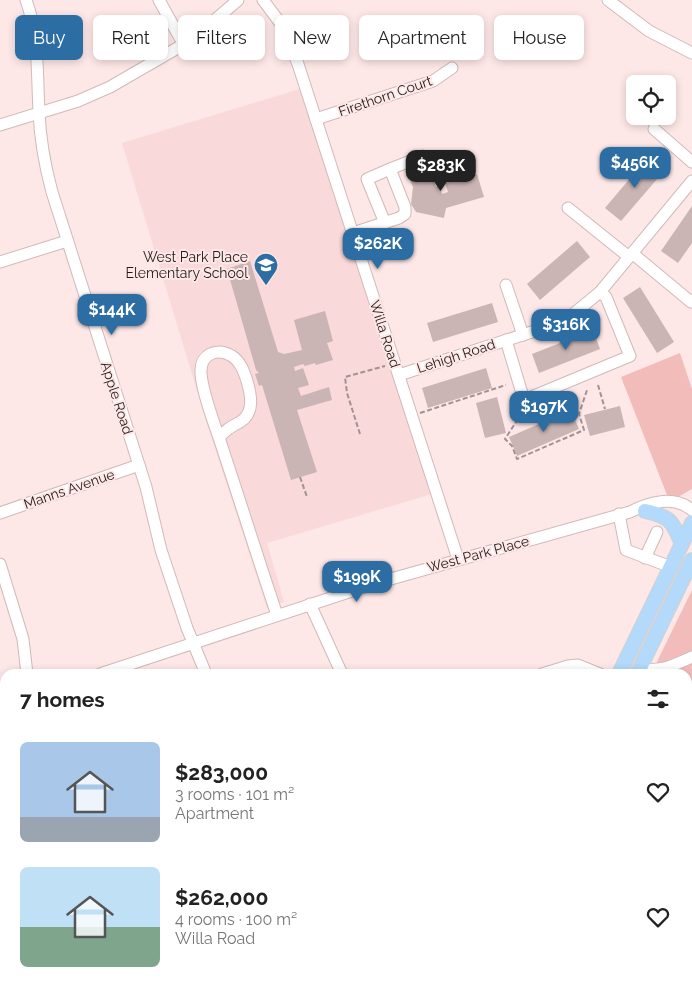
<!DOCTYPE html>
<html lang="en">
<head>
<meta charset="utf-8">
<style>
  body { margin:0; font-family:Raleway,sans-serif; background:#f6f6f6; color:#222; height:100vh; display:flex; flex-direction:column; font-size:19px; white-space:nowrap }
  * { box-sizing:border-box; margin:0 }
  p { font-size:16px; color:#767676 }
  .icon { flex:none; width:28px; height:28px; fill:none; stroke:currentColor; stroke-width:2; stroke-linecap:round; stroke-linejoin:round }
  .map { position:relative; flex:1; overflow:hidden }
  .details { position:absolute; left:0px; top:669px; width:692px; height:321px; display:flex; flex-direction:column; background:#fff; border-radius:15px 15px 0 0; box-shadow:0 2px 8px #0003 }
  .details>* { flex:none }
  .hud { position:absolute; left:15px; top:15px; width:662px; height:45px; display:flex; gap:10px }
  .tools { position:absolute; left:626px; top:75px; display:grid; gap:10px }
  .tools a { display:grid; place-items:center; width:50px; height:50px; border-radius:8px; background:#fff; box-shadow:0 2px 8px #0003; font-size:25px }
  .price { position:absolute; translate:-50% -42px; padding:0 11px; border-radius:10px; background:#2c6ea4; color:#fff; font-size:16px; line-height:32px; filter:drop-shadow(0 1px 2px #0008) }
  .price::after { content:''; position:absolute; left:50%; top:30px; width:15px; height:11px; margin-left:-8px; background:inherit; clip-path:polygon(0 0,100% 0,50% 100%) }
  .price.selected { background:#222; color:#fff }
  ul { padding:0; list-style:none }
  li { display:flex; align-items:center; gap:15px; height:125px; padding:0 20px }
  li span { display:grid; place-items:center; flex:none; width:140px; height:100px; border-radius:8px; color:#555 }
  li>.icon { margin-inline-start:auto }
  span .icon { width:60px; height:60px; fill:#fffc; stroke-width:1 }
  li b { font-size:21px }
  h2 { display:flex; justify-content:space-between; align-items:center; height:60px; padding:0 20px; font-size:21px }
  .tag { padding:0 18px; border-radius:8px; background:#fff; box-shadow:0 2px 8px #0003; font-size:18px; line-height:45px }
  .tag.selected { background:#2c6ea4; color:#fff }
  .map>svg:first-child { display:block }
  .built { fill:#f9d9d9 }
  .green { fill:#f2bcbb }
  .building { fill:#cbb5b4 }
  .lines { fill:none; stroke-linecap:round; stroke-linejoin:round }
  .minor-casing { stroke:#d0bab9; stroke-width:13 }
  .major-casing { stroke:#d3d1d1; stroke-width:16 }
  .path { stroke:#a39292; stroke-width:2; stroke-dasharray:5 2.5; stroke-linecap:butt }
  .minor { stroke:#fff; stroke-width:11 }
  .major { stroke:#b3d9fb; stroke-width:14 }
  .labels { text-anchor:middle; stroke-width:4; stroke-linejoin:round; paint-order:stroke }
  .street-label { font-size:14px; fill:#221a1a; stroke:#fee7e7 }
  .poi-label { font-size:14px; fill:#221a1a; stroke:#fee7e7; text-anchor:end }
</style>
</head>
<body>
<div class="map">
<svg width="692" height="989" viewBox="0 0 692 989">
  <rect width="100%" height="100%" fill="#fee7e7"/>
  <path class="built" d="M303 88 432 494 267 543 284 602 267 608 209 430 122 143Z"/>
  <g class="green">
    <path d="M680 353 692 389V489L678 497 667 495 621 377Z"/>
    <path d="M692 590V689L688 691V674H651Z"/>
  </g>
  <g class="building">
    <path d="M648 157 664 171 621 221 605 208Z"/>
    <path d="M427 164 436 187 440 186 442 194 448 192 445 183 477 174 484 197 446 208 444 218 416 212 411 204 413 187 406 171Z"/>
    <path d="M692 206V243L678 263 661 251Z"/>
    <path d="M577 241 590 257 540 300 527 284Z"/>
    <path d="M250 261 278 352 284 354 302 350 294 320 325 311 333 341 327 343 333 360 316 365 315 363 305 366 303 364 294 367 295 371 303 368 309 385 298 388 301 396 329 387 332 400 297 410 317 472 291 480 262 385 259 386 255 374 259 373 256 370 227 269Z"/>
    <path d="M640 287 674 342 657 353 623 298Z"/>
    <path d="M492 303 498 322 433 342 427 323Z"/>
    <path d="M593 330 600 349 539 373 532 354Z"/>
    <path d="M486 368 492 388 428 408 422 388Z"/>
    <path d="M497 397 506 433 485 438 476 403Z"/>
    <path d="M620 406 625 427 590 436 584 415Z"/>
    <path d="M571 410 579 429 517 456 509 437Z"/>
    <path d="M688 711 692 713V723L688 732Z"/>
    <path d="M688 859H692V890L688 889Z"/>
    <path d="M544 985H570L568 989H542Z"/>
    <path d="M583 985H604L610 989H581Z"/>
  </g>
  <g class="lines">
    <defs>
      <g id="minor">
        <path d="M26 0C39 35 37 75 39 112 40 139 45 166 52 192L146 487 161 550 187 628 206 674"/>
        <path d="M159 0 184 45"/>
        <path d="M263 0 281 24 298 64 458 559"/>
        <path d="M608 0 649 31 692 53"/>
        <path d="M316 119 433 81 452 68"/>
        <path d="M0 125 78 101 110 87 193 39 238 0"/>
        <path d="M654 129 692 162"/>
        <path d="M568 208 629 257"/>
        <path d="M385 223 367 179 390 169"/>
        <path d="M353 233 399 218 405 214V207L390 169 423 156"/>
        <path d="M632 253 691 302 692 300"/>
        <path d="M0 262 67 241"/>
        <path d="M506 285 523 335"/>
        <path d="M506 340 524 400 630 356 606 297 600 292"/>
        <path d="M399 375 544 328 572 315 600 292 692 181"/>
        <path d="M219 438C225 430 231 427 240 422 255 413 251 395 247 381 244 372 241 362 232 356 217 347 200 354 201 373 202 394 218 433 224 453 242 507 259 562 277 615"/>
        <path d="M0 513 139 465"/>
        <path d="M619 514 626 550 671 567"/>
        <path d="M645 558 657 532"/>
        <path d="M0 564 23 639 27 674"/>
        <path d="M310 604 342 674"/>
        <path d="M639 669C665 671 669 667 692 657"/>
        <path d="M100 674 373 584 630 512C649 502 674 495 692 510"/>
        <path d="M542 674 568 666 578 665 600 674"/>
        <path d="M0 707 5 705"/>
        <path d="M688 745 692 735"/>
        <path d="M688 802 692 804"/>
        <path d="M688 898 692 899"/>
        <path d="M0 976 5 974"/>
        <path d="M88 985V989"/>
        <path d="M398 985 404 989"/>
        <path d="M624 985 633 989"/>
        <path d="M345 989 349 985"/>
      </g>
      <g id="major">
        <path d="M645 511C671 517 672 521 682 544"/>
        <path d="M619 674 692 523"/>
        <path d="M637 674 692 560"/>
        <path d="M465 989 467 985"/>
        <path d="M483 989 485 985"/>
      </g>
    </defs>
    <use href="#minor" class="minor-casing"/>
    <use href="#major" class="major-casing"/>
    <g class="path">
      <path d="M598 385 605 409"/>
      <path d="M420 413 506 385"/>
      <path d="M518 419 505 439 512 446 517 459 584 430 579 414 587 390"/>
      <path d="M360 434 347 393 345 377 385 366"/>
      <path d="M300 477 307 497"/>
    </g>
    <use href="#minor" class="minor"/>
    <use href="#major" class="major"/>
  </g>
  <defs>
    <symbol id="school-pin" viewBox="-11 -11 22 30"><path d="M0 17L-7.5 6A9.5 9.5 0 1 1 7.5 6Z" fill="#2c6ea4" stroke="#fee7e7"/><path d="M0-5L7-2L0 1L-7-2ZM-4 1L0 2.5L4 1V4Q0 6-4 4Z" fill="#fff"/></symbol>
  </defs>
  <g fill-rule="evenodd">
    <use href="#school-pin" x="252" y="251" width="28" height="38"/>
  </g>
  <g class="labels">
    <g class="street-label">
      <text transform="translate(385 96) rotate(-19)" y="5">Firethorn Court</text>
      <text transform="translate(385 334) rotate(72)" y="5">Willa Road</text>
      <text transform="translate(456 356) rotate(-18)" y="5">Lehigh Road</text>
      <text transform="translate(117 398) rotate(72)" y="5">Apple Road</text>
      <text transform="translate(69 489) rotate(-19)" y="5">Manns Avenue</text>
      <text transform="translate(478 554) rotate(-15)" y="5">West Park Place</text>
    </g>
    <g class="poi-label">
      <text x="248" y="262">West Park Place<tspan x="248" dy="16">Elementary School</tspan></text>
    </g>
  </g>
</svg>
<div class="tools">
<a><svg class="icon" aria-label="locate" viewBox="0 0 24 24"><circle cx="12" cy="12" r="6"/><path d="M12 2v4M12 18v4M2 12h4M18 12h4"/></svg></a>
</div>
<b class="price" style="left:635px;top:189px">$456K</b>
<b class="price selected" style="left:441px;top:192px">$283K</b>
<b class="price" style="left:378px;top:270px">$262K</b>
<b class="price" style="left:112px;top:336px">$144K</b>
<b class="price" style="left:566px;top:351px">$316K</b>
<b class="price" style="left:544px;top:433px">$197K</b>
<b class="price" style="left:357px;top:603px">$199K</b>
<div class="hud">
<a class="tag selected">Buy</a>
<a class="tag">Rent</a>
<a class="tag">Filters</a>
<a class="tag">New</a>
<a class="tag">Apartment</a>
<a class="tag">House</a>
</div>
<section class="details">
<h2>7 homes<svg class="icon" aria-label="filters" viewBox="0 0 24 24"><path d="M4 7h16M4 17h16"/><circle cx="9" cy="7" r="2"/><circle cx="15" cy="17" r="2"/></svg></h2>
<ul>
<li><span style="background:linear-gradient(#a9c7e8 75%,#9aa5b1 0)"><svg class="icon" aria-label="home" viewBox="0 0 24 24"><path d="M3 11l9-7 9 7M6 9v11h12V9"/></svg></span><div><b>$283,000</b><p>3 rooms · 101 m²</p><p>Apartment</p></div><svg class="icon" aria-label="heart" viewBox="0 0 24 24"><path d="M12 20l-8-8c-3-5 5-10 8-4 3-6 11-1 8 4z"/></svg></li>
<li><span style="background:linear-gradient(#bfe0f5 60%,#7fa58c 0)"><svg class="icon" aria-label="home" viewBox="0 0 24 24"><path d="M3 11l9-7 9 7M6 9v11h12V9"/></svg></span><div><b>$262,000</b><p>4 rooms · 100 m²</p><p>Willa Road</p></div><svg class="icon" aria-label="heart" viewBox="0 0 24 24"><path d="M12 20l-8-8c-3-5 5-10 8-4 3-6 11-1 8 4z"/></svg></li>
</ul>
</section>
</div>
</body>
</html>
